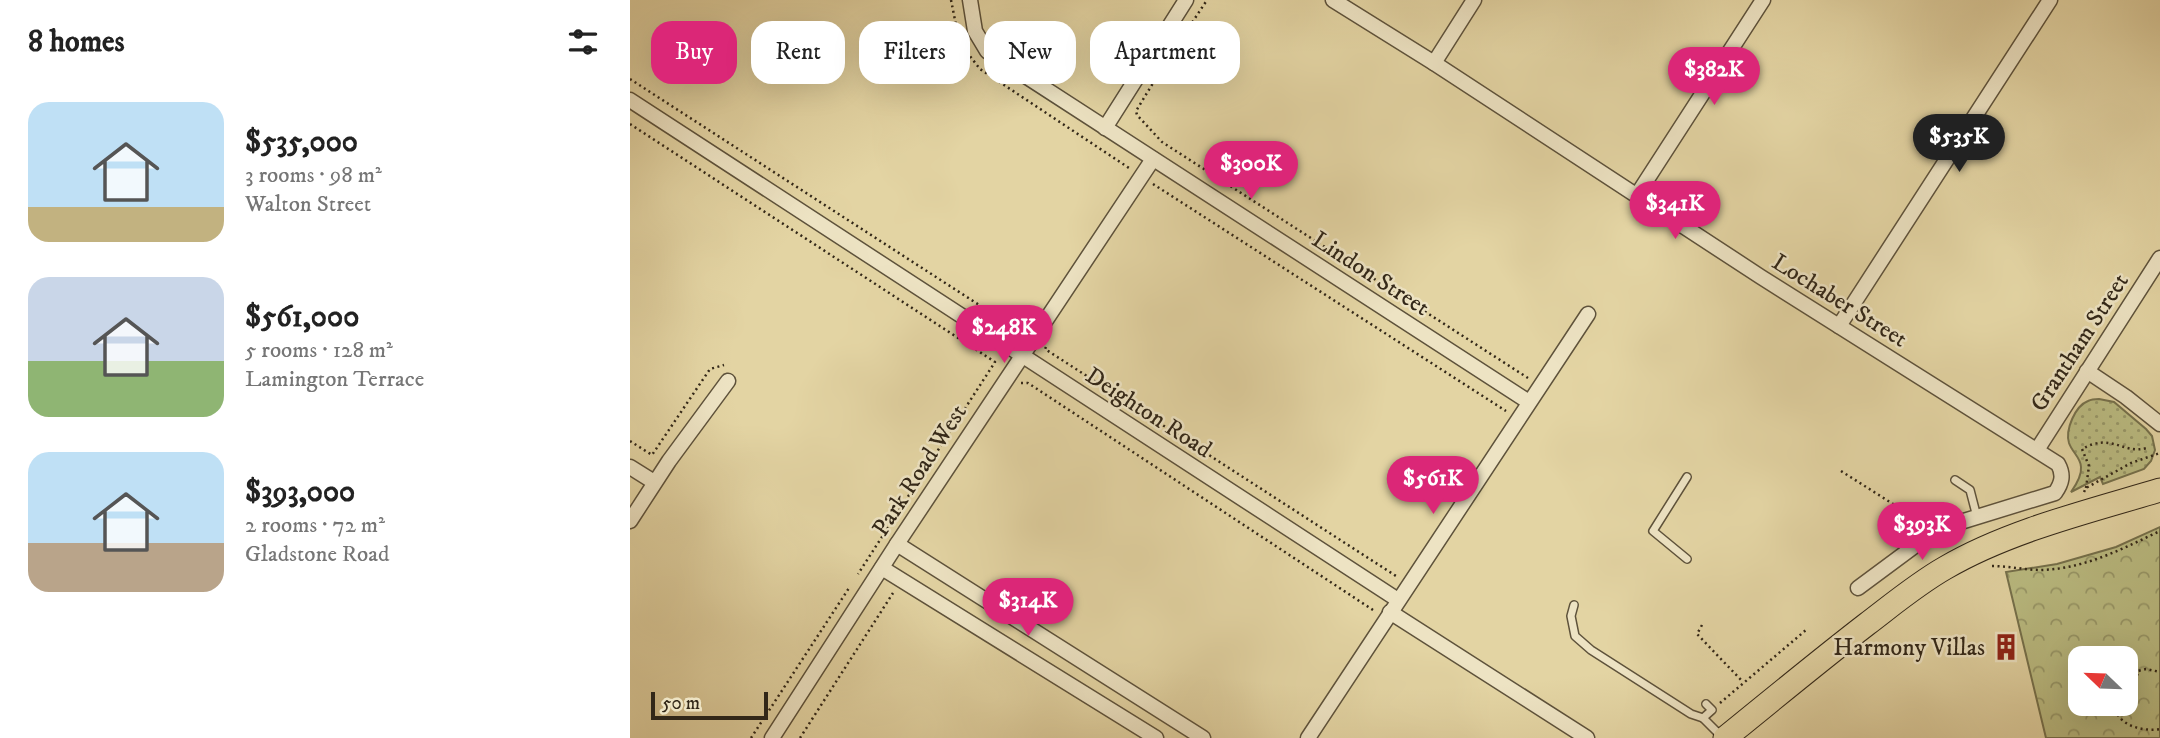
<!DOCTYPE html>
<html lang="en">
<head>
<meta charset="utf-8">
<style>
  body { margin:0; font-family:"IM FELL DW Pica",serif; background:#f6f6f6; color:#222; height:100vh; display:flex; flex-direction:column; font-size:26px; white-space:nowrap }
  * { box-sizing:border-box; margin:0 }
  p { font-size:23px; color:#767676 }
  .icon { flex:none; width:38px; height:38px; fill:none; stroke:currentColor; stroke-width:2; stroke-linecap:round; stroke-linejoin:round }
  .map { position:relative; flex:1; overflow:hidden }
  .details { display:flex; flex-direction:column; background:#fff; width:630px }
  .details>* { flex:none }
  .top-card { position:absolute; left:21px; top:21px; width:665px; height:63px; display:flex; gap:14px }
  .needle { width:46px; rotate:293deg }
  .tools { position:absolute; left:1438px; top:646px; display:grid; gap:14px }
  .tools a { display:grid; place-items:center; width:70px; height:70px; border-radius:14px; background:#fff; box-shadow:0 7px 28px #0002; font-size:35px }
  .scale { position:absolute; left:21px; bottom:18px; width:117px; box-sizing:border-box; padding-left:7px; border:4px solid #322718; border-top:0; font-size:19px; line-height:24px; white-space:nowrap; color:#322718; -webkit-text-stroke:5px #ede3c3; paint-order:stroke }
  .price { position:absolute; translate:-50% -60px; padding:0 16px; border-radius:24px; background:#db2777; color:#fff; font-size:23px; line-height:46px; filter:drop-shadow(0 2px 4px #0008) }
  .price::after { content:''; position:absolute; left:50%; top:42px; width:21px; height:16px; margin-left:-10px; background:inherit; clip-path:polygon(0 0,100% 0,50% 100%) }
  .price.active { background:#222; color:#fff }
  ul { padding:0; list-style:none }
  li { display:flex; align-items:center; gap:21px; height:175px; padding:0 28px }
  li span { display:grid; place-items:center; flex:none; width:196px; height:140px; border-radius:21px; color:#555 }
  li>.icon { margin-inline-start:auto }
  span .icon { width:84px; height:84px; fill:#fffc; stroke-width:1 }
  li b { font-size:30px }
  h2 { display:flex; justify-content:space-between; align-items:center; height:84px; padding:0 28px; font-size:30px }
  .tag { padding:0 24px; border-radius:21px; background:#fff; box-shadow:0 7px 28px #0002; font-size:24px; line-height:63px }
  .tag.active { background:#db2777; color:#fff }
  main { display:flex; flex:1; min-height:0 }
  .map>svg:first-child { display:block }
  .park { fill:url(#park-crowns); stroke:#76714c; stroke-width:2; fill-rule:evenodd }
  .garden { fill:url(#garden-dots); stroke:#76714c; stroke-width:2 }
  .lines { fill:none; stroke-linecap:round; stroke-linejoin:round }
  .service-casing { stroke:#5e523b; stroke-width:10 }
  .minor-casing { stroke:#5e523b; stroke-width:17 }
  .primary-casing { stroke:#322718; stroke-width:25 }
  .path { stroke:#322718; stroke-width:2.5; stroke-dasharray:2 3.5; stroke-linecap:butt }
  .service { stroke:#ede3c3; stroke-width:7 }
  .minor { stroke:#ede3c3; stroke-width:14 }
  .primary { stroke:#e3d4a3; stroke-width:23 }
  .labels { text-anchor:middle; stroke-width:5; stroke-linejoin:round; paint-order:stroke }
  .street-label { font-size:24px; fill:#322718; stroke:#ede3c3 }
  .poi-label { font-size:24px; fill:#322718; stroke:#ede3c3; text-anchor:end }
</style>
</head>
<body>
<main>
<section class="details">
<h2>8 homes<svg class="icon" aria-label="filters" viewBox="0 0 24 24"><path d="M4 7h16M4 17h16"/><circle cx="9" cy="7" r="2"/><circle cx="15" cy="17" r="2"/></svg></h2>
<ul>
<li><span style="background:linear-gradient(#bfe0f5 75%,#c2b280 0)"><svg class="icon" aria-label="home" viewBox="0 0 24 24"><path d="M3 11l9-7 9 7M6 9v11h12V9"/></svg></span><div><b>$535,000</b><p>3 rooms · 98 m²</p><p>Walton Street</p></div></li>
<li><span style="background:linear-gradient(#c9d6e8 60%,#8fb573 0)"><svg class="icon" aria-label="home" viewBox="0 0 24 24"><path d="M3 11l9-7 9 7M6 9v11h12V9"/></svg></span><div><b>$561,000</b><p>5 rooms · 128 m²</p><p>Lamington Terrace</p></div></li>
<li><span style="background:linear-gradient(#bfe0f5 65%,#b9a48a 0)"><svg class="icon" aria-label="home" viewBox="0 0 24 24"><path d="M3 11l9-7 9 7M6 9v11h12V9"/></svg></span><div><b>$393,000</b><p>2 rooms · 72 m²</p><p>Gladstone Road</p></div></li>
</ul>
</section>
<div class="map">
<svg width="1530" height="738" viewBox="0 0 1530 738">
  <defs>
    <pattern id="park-crowns" width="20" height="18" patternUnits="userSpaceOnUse" patternTransform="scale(1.75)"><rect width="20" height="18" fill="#babb81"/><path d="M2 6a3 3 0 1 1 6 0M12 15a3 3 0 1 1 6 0" fill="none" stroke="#989869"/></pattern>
    <pattern id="garden-dots" width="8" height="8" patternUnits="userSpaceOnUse" patternTransform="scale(1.75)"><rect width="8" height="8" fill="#babb81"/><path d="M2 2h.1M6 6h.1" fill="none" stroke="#989869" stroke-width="1.8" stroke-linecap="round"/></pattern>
  </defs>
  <rect width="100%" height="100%" fill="#e3d4a3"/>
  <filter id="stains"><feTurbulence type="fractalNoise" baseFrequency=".00286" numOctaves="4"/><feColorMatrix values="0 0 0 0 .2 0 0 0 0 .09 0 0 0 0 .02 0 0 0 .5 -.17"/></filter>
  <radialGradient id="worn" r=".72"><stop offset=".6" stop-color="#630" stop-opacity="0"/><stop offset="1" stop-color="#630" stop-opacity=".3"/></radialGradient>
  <path class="park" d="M1530 527V738H1416L1376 572 1427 564 1486 547ZM1496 658V704H1451V658Z"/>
  <path class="garden" d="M1469 399 1484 402 1516 429 1522 436 1525 450 1521 461 1514 469 1473 484 1470 477 1441 492C1446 485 1452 476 1451 467 1451 458 1442 452 1439 443 1435 430 1445 406 1458 401 1462 399 1465 399 1469 399Z"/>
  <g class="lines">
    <defs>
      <g id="service">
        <path d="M1057 477 1023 531 1057 559"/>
        <path d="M1325 480 1340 490 1347 517"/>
        <path d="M944 605 941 616 945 636 961 650 1061 714 1073 718"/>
        <path d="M1076 704 1082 710 1073 718 1093 738"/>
      </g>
      <g id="minor">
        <path d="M340 0 345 31 357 51 899 402"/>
        <path d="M703 0 804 63 1131 277 1428 464C1434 475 1432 483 1425 493L1324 524 1286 545 1228 588"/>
        <path d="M804 63 844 0"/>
        <path d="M0 100 768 600"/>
        <path d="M475 128 556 0"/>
        <path d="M1007 195 1133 0"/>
        <path d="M1209 326 1420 0"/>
        <path d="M1457 371 1496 397 1530 424"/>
        <path d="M1407 450 1530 258"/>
        <path d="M0 467 24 482"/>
        <path d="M0 521 39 461 98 381"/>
        <path d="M267 544 573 738"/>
        <path d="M252 568 526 738"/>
        <path d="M760 612 957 738"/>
        <path d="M142 738 267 544 523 159"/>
        <path d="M678 738 958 314"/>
      </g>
      <path id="primary" d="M1095 738C1142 700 1189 661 1237 624 1262 605 1287 584 1315 568 1378 531 1460 511 1530 490"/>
    </defs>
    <use href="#service" class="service-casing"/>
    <use href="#minor" class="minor-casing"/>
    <use href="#primary" class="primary-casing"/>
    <g class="path">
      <path d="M321 0 328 35 336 51 350 69 499 168 497 170"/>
      <path d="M538 59 577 0"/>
      <path d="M531 70 506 111 507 115 532 142 898 378"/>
      <path d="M0 79 391 332"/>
      <path d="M0 124 365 362 228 574"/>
      <path d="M523 184 876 411"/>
      <path d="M416 347 415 349 766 576"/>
      <path d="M391 383H398L743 610"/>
      <path d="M0 441 22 455 80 369 94 365"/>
      <path d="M1211 471 1293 523"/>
      <path d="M1456 488 1459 466 1452 449C1482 432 1493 455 1517 448"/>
      <path d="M1454 492 1456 488 1501 463 1530 453"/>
      <path d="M1362 566C1379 566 1395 570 1411 570 1454 569 1492 549 1530 531"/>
      <path d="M1072 625 1067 634 1113 682"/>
      <path d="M1496 693 1505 686 1508 671 1516 669 1530 672"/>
      <path d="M1090 703 1176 630"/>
      <path d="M1485 704C1485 725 1512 732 1530 729"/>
      <path d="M121 738 219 588"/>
      <path d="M170 738 263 593"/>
    </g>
    <use href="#service" class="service"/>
    <use href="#minor" class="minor"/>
    <use href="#primary" class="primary"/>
  </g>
  <defs>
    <symbol id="building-bare" viewBox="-9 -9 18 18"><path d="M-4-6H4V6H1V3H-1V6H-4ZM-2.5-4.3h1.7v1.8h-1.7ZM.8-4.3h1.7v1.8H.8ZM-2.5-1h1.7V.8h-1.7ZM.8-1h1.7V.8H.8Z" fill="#8f2418" stroke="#ede3c3" stroke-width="2.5" paint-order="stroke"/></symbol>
  </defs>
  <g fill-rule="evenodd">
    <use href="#building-bare" x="1357" y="628" width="38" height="38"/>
  </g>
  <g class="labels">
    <g class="street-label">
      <text transform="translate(741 273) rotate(33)" y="8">Lindon Street</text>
      <text transform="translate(1210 300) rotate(32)" y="8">Lochaber Street</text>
      <text transform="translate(1449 342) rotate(-57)" y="8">Grantham Street</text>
      <text transform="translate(519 412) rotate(33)" y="8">Deighton Road</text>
      <text transform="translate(289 470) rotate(-57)" y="8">Park Road West</text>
    </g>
    <g class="poi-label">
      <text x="1355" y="655">Harmony Villas</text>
    </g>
  </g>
  <rect width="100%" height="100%" filter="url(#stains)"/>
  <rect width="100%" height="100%" fill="url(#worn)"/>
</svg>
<div class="tools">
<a><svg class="needle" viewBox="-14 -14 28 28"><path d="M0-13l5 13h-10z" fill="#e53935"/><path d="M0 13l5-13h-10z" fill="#767676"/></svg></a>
</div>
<div class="scale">50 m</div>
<b class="price" style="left:1084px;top:107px">$382K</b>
<b class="price active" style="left:1329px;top:174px">$535K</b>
<b class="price" style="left:621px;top:201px">$300K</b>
<b class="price" style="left:1045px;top:241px">$341K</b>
<b class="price" style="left:374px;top:365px">$248K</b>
<b class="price" style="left:803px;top:516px">$561K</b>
<b class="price" style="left:1292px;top:562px">$393K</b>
<b class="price" style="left:398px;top:638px">$314K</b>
<div class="top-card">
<a class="tag active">Buy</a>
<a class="tag">Rent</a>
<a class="tag">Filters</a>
<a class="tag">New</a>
<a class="tag">Apartment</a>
</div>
</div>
</main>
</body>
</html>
